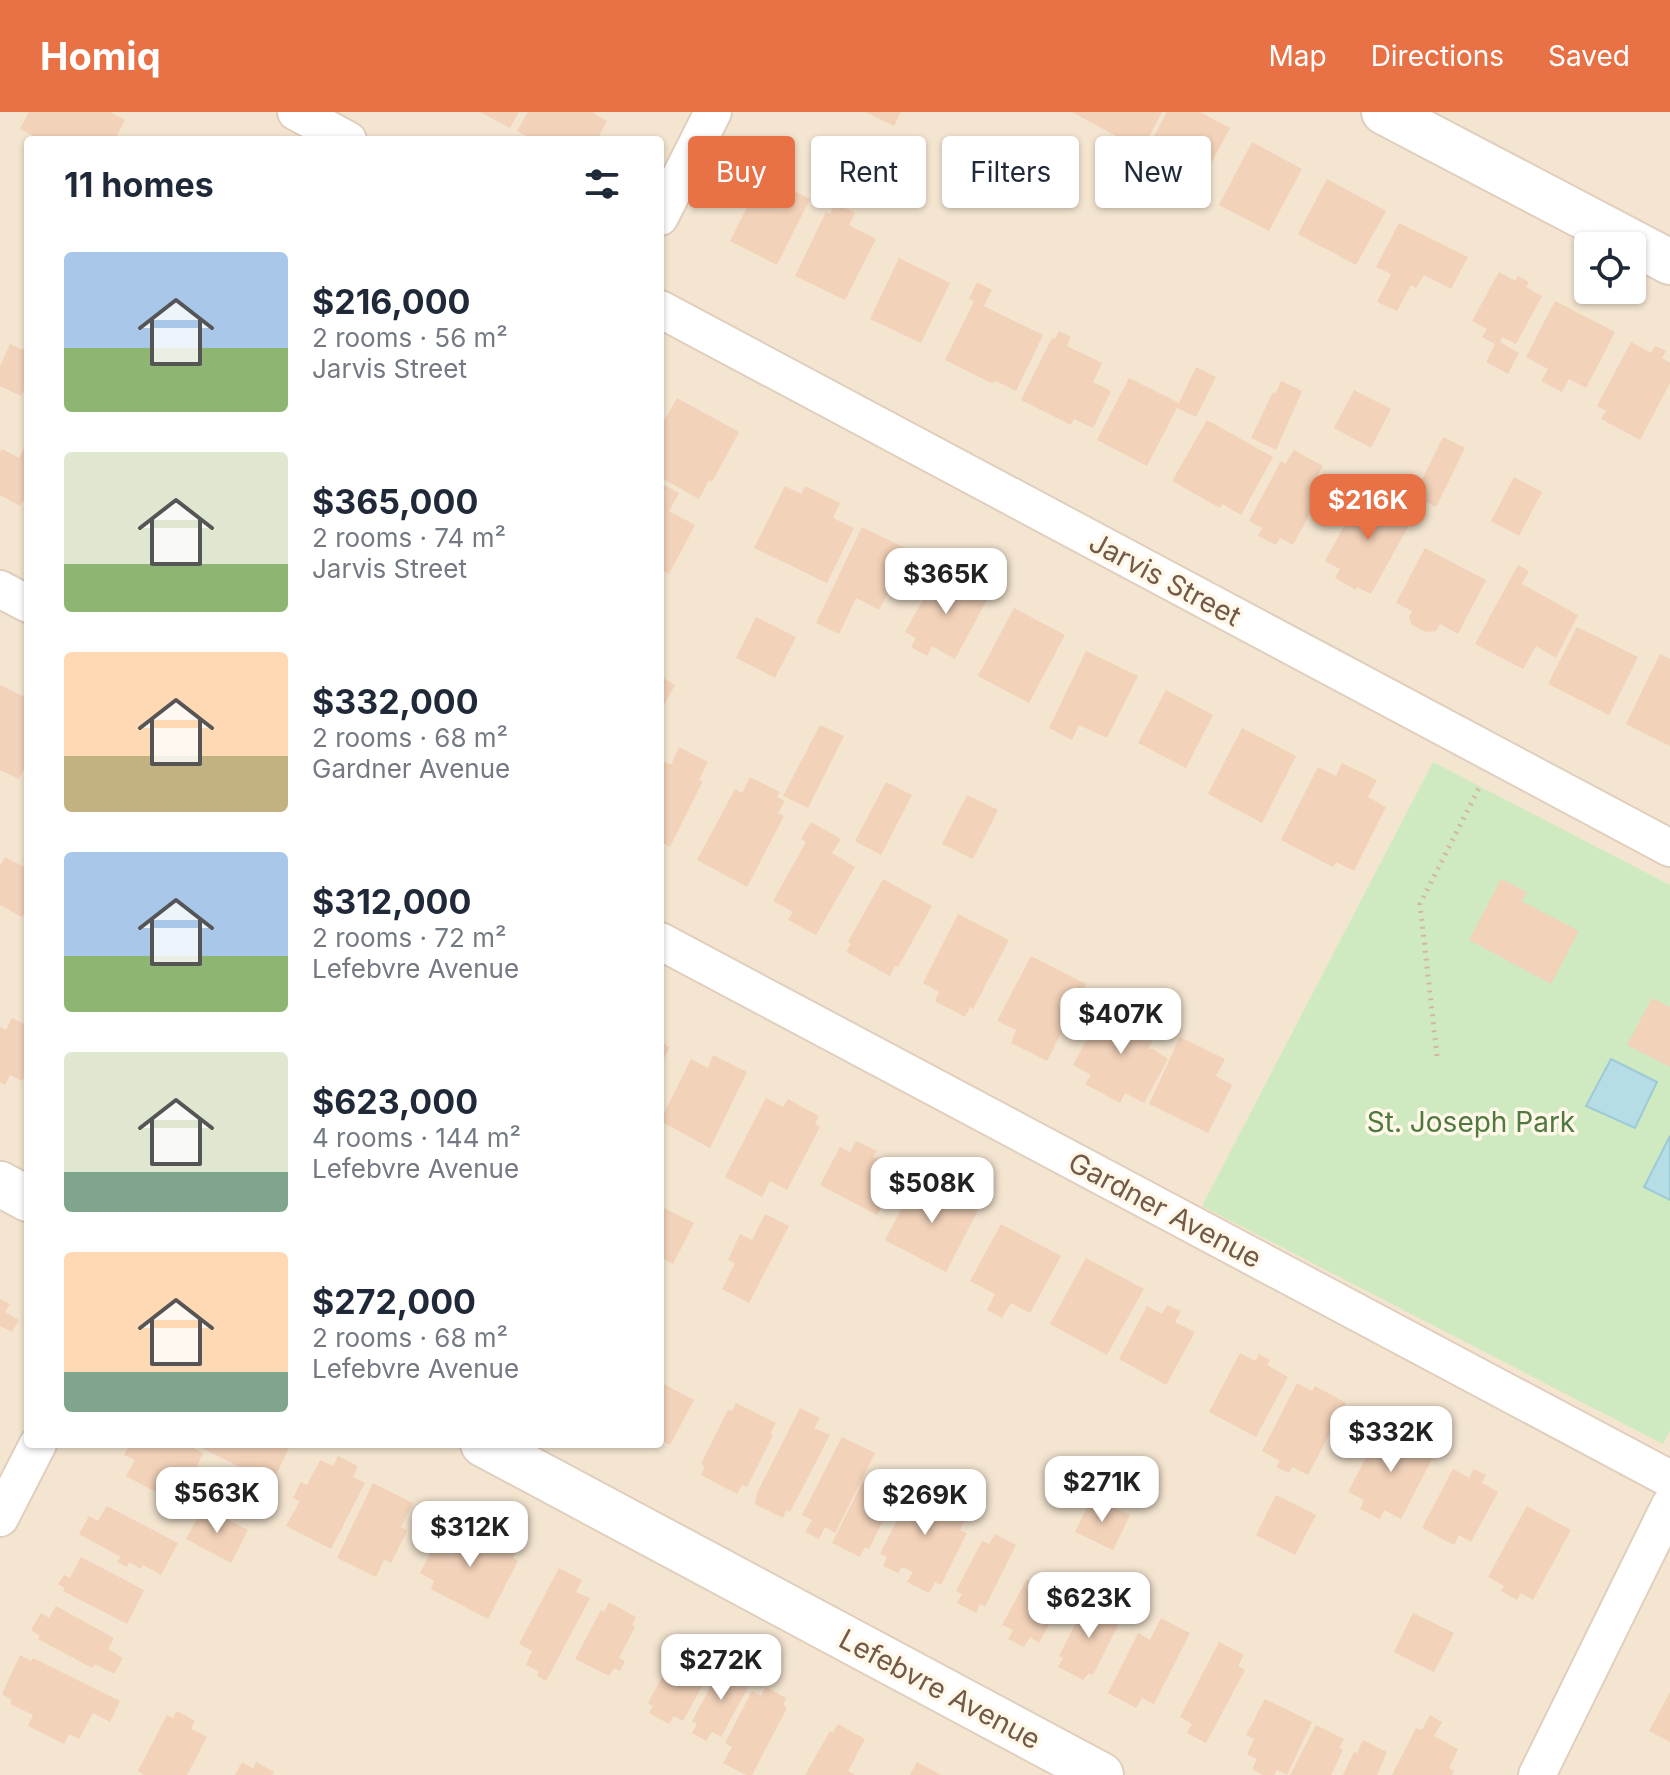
<!DOCTYPE html>
<html lang="en">
<head>
<meta charset="utf-8">
<style>
  body { margin:0; font-family:Inter,sans-serif; background:#f6f6f7; color:#1f2937; height:100vh; display:flex; flex-direction:column; font-size:30px; white-space:nowrap }
  * { box-sizing:border-box; margin:0 }
  p { font-size:26px; color:#747a83 }
  .icon { flex:none; width:44px; height:44px; fill:none; stroke:currentColor; stroke-width:2; stroke-linecap:round; stroke-linejoin:round }
  .map { position:relative; flex:1; overflow:hidden }
  .details { position:absolute; left:24px; top:24px; width:640px; height:1312px; display:flex; flex-direction:column; background:#fff; border-radius:8px; box-shadow:0 2px 6px #0004 }
  .details>* { flex:none }
  .guide { position:absolute; left:688px; top:24px; width:760px; height:72px; display:flex; gap:16px }
  .controls { position:absolute; left:1574px; top:120px; display:grid; gap:16px }
  .controls a { display:grid; place-items:center; width:72px; height:72px; border-radius:8px; background:#fff; box-shadow:0 2px 6px #0004; font-size:40px }
  .price { position:absolute; translate:-50% -68px; padding:0 18px; border-radius:16px; background:#fff; color:#222; font-size:26px; line-height:52px; filter:drop-shadow(0 2px 4px #0008) }
  .price::after { content:''; position:absolute; left:50%; top:48px; width:24px; height:18px; margin-left:-12px; background:inherit; clip-path:polygon(0 0,100% 0,50% 100%) }
  .price.on { background:#e87145; color:#fff }
  ul { padding:0; list-style:none }
  li { display:flex; align-items:center; gap:24px; height:200px; padding:0 40px }
  li span { display:grid; place-items:center; flex:none; width:224px; height:160px; border-radius:8px; color:#555 }
  li>.icon { margin-inline-start:auto }
  span .icon { width:96px; height:96px; fill:#fffc; stroke-width:1 }
  li b { font-size:34px }
  h2 { display:flex; justify-content:space-between; align-items:center; height:96px; padding:0 40px; font-size:34px }
  .chip { padding:0 28px; border-radius:8px; background:#fff; box-shadow:0 2px 6px #0004; font-size:28px; line-height:72px }
  .chip.on { background:#e87145; color:#fff }
  header { display:flex; align-items:center; gap:48px; box-sizing:border-box; height:112px; padding:0 40px; background:#e87145; color:#fff }
  header strong { font-size:38px }
  nav { display:flex; gap:44px; margin-inline-start:auto; font-size:28px }
  .map>svg:first-child { display:block }
  .residential { fill:#f4e5d0; fill-rule:evenodd }
  .green { fill:#cfeac0 }
  .water { fill:#b6dce6; stroke:#9ccbd7; stroke-width:2 }
  .building { fill:#f2d2b9 }
  .lines { fill:none; stroke-linecap:round; stroke-linejoin:round }
  .minor-casing { stroke:#e0cfbd; stroke-width:40 }
  .tertiary-casing { stroke:#e0cfbd; stroke-width:48 }
  .path { stroke:#d6b69c; stroke-width:5; stroke-dasharray:2 6; stroke-linecap:butt }
  .minor { stroke:#fff; stroke-width:36 }
  .tertiary { stroke:#fff; stroke-width:44 }
  .labels { text-anchor:middle; stroke-width:7; stroke-linejoin:round; paint-order:stroke }
  .street-label { font-size:28px; fill:#735a48; stroke:#fff7e7 }
  .park-label { font-size:28px; fill:#4e7940; stroke:#fff7e7 }
</style>
</head>
<body>
<header>
<strong>Homiq</strong>
<nav><a>Map</a><a>Directions</a><a>Saved</a></nav>
</header>
<div class="map">
<svg width="1670" height="1663" viewBox="0 0 1670 1663">
  <rect width="100%" height="100%" fill="#fcf3e1"/>
  <path class="residential" d="M0 0H1670V1663H0ZM28 28H660V1332H28ZM1588 134H1632V178H1588Z"/>
  <path class="green" d="M1433 650 1670 773V1319L1663 1332 1202 1094Z"/>
  <g class="water">
    <path d="M1611 947 1657 970 1635 1016 1586 994Z"/>
    <path d="M1670 1024V1088L1644 1075Z"/>
  </g>
  <g class="building">
    <path d="M29 0H110L125 8 115 28H41L20 17Z"/>
    <path d="M480 0H519L510 16Z"/>
    <path d="M528 0H592L607 9 597 28H534L517 19Z"/>
    <path d="M866 0H901L894 14Z"/>
    <path d="M1072 0H1162L1142 38Z"/>
    <path d="M1167 0H1200L1230 16 1191 89 1170 78 1163 90 1141 78 1160 41 1148 35Z"/>
    <path d="M1252 30 1302 57 1269 119 1219 93Z"/>
    <path d="M763 63 810 87 777 153 730 129Z"/>
    <path d="M1327 67 1386 99 1356 153 1298 122Z"/>
    <path d="M835 91 855 101 849 113 876 127 845 188 795 164 826 100 830 102Z"/>
    <path d="M1399 111 1468 145 1451 177 1424 163 1416 176 1411 173 1397 199 1377 190 1391 162 1376 155Z"/>
    <path d="M899 146 950 171 921 231 870 207Z"/>
    <path d="M1499 160 1515 169 1518 164 1529 170 1526 175 1542 184 1516 232 1502 225 1500 230 1519 241 1508 262 1486 250 1495 232 1482 225 1487 217 1472 209Z"/>
    <path d="M977 170 992 178 984 194 1043 223 1016 279 996 269 991 271 945 248 974 189 969 187Z"/>
    <path d="M1555 189 1615 220 1586 276 1569 267 1562 280 1541 269 1548 257 1526 245Z"/>
    <path d="M1059 219 1071 225 1067 234 1102 251 1093 270 1111 279 1093 316 1074 307 1071 313 1021 288 1052 226 1055 227Z"/>
    <path d="M28 227V269L21 284 0 274V254L10 232 23 238Z"/>
    <path d="M1631 230 1651 241 1655 234 1666 239 1662 246 1670 251V271L1640 328 1601 307 1606 299 1597 294Z"/>
    <path d="M1196 255 1216 265 1196 305 1177 296 1147 354 1097 328 1129 266 1179 291Z"/>
    <path d="M1281 269 1302 279 1276 338 1251 326 1273 280 1276 281Z"/>
    <path d="M1354 278 1391 297 1371 336 1334 316Z"/>
    <path d="M677 286 739 320 712 370 709 368 699 387 660 365V316Z"/>
    <path d="M1207 308 1273 345 1241 403 1222 392 1220 396 1172 369Z"/>
    <path d="M1443 325 1465 336 1436 395 1414 384Z"/>
    <path d="M28 328V388L25 386 20 394 0 383V340L2 337 19 346Z"/>
    <path d="M1294 338 1323 354 1315 368 1326 373 1293 433 1280 426 1276 433 1258 424 1262 416 1249 409 1281 349 1285 352Z"/>
    <path d="M1514 365 1542 380 1519 424 1491 409Z"/>
    <path d="M660 371 679 381 669 399 695 413 669 462 660 457Z"/>
    <path d="M785 374 801 382 805 374 840 391 833 406 854 416 827 471 754 436Z"/>
    <path d="M1376 377 1402 391 1393 408 1409 413 1371 482 1357 475 1356 478 1335 466 1340 457 1325 449 1358 388 1367 392Z"/>
    <path d="M862 415 909 438 879 498 856 486 839 522 816 511Z"/>
    <path d="M1425 436 1486 468 1458 522 1440 512 1436 519 1426 520 1412 513 1409 505 1412 499 1396 491Z"/>
    <path d="M1518 453 1529 459 1522 472 1578 503 1556 546 1536 534 1523 557 1475 532Z"/>
    <path d="M940 458 989 484 955 547 932 534 927 544 911 535 916 526 905 520Z"/>
    <path d="M1014 496 1065 523 1029 591 978 564Z"/>
    <path d="M756 505 796 525 775 566 736 546Z"/>
    <path d="M1577 515 1638 545 1609 603 1548 572Z"/>
    <path d="M1086 539 1138 564 1107 626 1079 613 1072 628 1049 616Z"/>
    <path d="M1660 542 1670 547V634L1626 612Z"/>
    <path d="M660 564 675 573 660 600Z"/>
    <path d="M0 573 28 587V649L19 667 0 658Z"/>
    <path d="M1166 578 1213 603 1186 656 1138 631Z"/>
    <path d="M820 613 844 624 808 696 783 684Z"/>
    <path d="M1242 616 1296 644 1262 711 1208 682Z"/>
    <path d="M679 635 708 650 699 668 703 669 670 735 660 729V648L671 653Z"/>
    <path d="M1342 651 1377 668 1368 685 1386 695 1354 759 1336 750 1333 755 1281 728 1318 655 1336 664Z"/>
    <path d="M750 665 780 680 777 685 785 689 778 701 784 704 747 775 697 748 735 677 742 681Z"/>
    <path d="M886 670 912 683 881 743 855 729Z"/>
    <path d="M967 683 998 698 973 747 942 732Z"/>
    <path d="M811 710 841 727 832 741 855 755 816 823 788 808 793 800 773 789 806 730 801 727Z"/>
    <path d="M5 745 28 757V794L22 805 0 793V754Z"/>
    <path d="M883 767 932 794 898 855 895 854 890 864 846 840 851 832 848 830Z"/>
    <path d="M1501 767 1527 780 1521 789 1579 819 1551 872 1469 828Z"/>
    <path d="M958 802 1009 828 973 897 970 895 965 905 935 889 939 880 923 871Z"/>
    <path d="M1031 844 1086 872 1047 949 1011 931 1016 918 997 909Z"/>
    <path d="M1652 886 1670 895V955L1627 933Z"/>
    <path d="M1106 893 1136 909 1142 898 1154 904 1148 916 1157 921 1148 937H1153L1168 947 1144 991 1125 981 1120 991 1085 972 1091 963 1073 953Z"/>
    <path d="M12 906 28 914V958L22 969 10 963 5 973 0 970V915L6 918Z"/>
    <path d="M1180 925 1225 947 1216 964 1232 973 1208 1021 1149 992Z"/>
    <path d="M660 930 670 935 660 954Z"/>
    <path d="M713 943 747 960 710 1036 660 1009 691 947 708 956Z"/>
    <path d="M766 986 783 995 788 987 819 1004 815 1012 820 1015 787 1078 770 1069 762 1085 725 1065Z"/>
    <path d="M856 1029 877 1039 873 1045 900 1059 877 1103 820 1073 840 1035 850 1040Z"/>
    <path d="M918 1066 978 1098 946 1160 885 1128Z"/>
    <path d="M660 1094 694 1111 673 1152 660 1145Z"/>
    <path d="M765 1102 789 1114 749 1191 722 1177 735 1151 728 1148 740 1122 752 1128Z"/>
    <path d="M1001 1112 1061 1144 1030 1201 1011 1191 1002 1206 987 1198 995 1182 970 1169Z"/>
    <path d="M1086 1146 1144 1177 1107 1243 1050 1212Z"/>
    <path d="M0 1187 10 1192 5 1200 19 1208 12 1220 0 1214Z"/>
    <path d="M1167 1193 1181 1199 1175 1210 1195 1220 1166 1273 1119 1247 1147 1194 1162 1202Z"/>
    <path d="M1240 1241 1255 1249 1259 1242 1270 1248 1267 1253 1288 1265 1256 1325 1209 1300Z"/>
    <path d="M660 1270 694 1288 670 1333 660 1328Z"/>
    <path d="M1297 1271 1312 1279 1315 1274 1346 1291 1308 1363 1292 1355 1289 1361 1276 1355 1280 1349 1262 1339Z"/>
    <path d="M736 1291 776 1311 770 1322 773 1323 747 1375 742 1373 737 1382 701 1363 705 1354 701 1352 728 1298 732 1299Z"/>
    <path d="M800 1296 820 1306 814 1316 830 1323 790 1400 786 1398 783 1406 755 1392 757 1381Z"/>
    <path d="M1400 1316 1422 1327 1417 1337 1433 1345 1401 1407 1384 1398 1380 1407 1360 1397 1364 1388 1348 1380 1381 1317 1395 1324Z"/>
    <path d="M842 1325 875 1341 835 1421 825 1415 819 1427 805 1420 812 1408 802 1403Z"/>
    <path d="M130 1332H185L203 1341 195 1358 211 1366 196 1394 181 1386 178 1392 126 1364 135 1348 124 1343Z"/>
    <path d="M194 1332H291L272 1371Z"/>
    <path d="M338 1344 358 1354 353 1365 365 1371 331 1437 286 1414 300 1389 293 1386 301 1370 307 1373 320 1348 333 1354Z"/>
    <path d="M1453 1357 1469 1366 1474 1357 1486 1363 1482 1371 1498 1380 1471 1430 1459 1423 1454 1433 1422 1416Z"/>
    <path d="M878 1365 892 1372 888 1380 895 1384 869 1437 865 1435 860 1445 832 1431 863 1369 873 1375Z"/>
    <path d="M933 1365 946 1372 942 1378 949 1381 942 1395 965 1408 960 1418 967 1421 941 1473 935 1470 929 1481 907 1470 913 1460 902 1455 898 1461 883 1454 887 1445 880 1442 918 1367 929 1373Z"/>
    <path d="M373 1371 413 1391 401 1415 407 1419 391 1451 384 1448 376 1465 337 1446Z"/>
    <path d="M1276 1383 1316 1403 1295 1443 1256 1423Z"/>
    <path d="M1092 1385 1130 1403 1113 1438 1075 1420Z"/>
    <path d="M107 1394 178 1431 161 1463 143 1453 141 1457 129 1450 127 1455 117 1450 121 1445 79 1422 89 1404 98 1409Z"/>
    <path d="M1527 1394 1571 1418 1533 1488 1521 1481 1517 1488 1501 1479 1504 1474 1488 1465Z"/>
    <path d="M203 1395 248 1418 231 1451 186 1427Z"/>
    <path d="M460 1409 478 1419 474 1426 493 1436 499 1426 518 1437 513 1446 518 1449 488 1507 431 1477 434 1469 420 1461 446 1411 456 1417Z"/>
    <path d="M995 1422 1016 1433 985 1495 980 1492 976 1501 957 1491 962 1482 956 1479 982 1429 989 1432Z"/>
    <path d="M81 1445 144 1478 127 1512 63 1479 65 1476 58 1472 64 1463 70 1466Z"/>
    <path d="M559 1456 582 1468 576 1480 590 1486 546 1569 537 1564 539 1560 526 1553 532 1539 519 1532Z"/>
    <path d="M1038 1461 1062 1475 1056 1486 1061 1489 1039 1531 1030 1525 1024 1535 1008 1527 1013 1518 1002 1513 1027 1467 1032 1471Z"/>
    <path d="M1088 1488 1122 1505 1093 1563 1089 1561 1083 1568 1058 1555 1063 1546 1059 1544Z"/>
    <path d="M609 1490 636 1505 632 1513 635 1515 619 1546 625 1549 620 1559 614 1556 609 1564 575 1547 601 1498 604 1500Z"/>
    <path d="M56 1494 114 1526 108 1537 123 1546 114 1562 95 1552 92 1556 38 1527 40 1524 31 1518 41 1501 49 1506Z"/>
    <path d="M1413 1501 1454 1521 1434 1560 1394 1540Z"/>
    <path d="M1161 1506 1190 1521 1154 1592 1142 1586 1136 1596 1108 1581 1138 1521 1150 1528Z"/>
    <path d="M1219 1530 1244 1543 1238 1554 1245 1558 1206 1631 1187 1621 1192 1612 1180 1605Z"/>
    <path d="M697 1535 712 1543 707 1552 713 1554 683 1609 674 1604 669 1612 649 1601 653 1594 648 1591 677 1537 692 1545Z"/>
    <path d="M20 1543 31 1549 33 1546 120 1589 110 1610 93 1601 79 1627 69 1622 64 1632 28 1614 33 1603 10 1592 12 1588 2 1582Z"/>
    <path d="M724 1550 753 1566 721 1625 712 1620 706 1629 692 1621 697 1612 692 1609Z"/>
    <path d="M766 1575 786 1586 783 1593 787 1596 752 1663H746L723 1651 732 1635 725 1631 752 1579 761 1584Z"/>
    <path d="M1670 1580V1630L1649 1619Z"/>
    <path d="M1265 1587 1312 1610 1287 1663 1277 1658 1274 1663H1263L1252 1657 1257 1647 1247 1642 1254 1627 1246 1623Z"/>
    <path d="M177 1599 195 1609 191 1617 207 1625 187 1663H144L138 1659 167 1603 173 1606Z"/>
    <path d="M1430 1603 1442 1610 1434 1624 1458 1637 1449 1656 1454 1659 1452 1663H1392L1416 1616 1422 1618Z"/>
    <path d="M838 1612 865 1627 848 1659 855 1663H805L830 1619 833 1621Z"/>
    <path d="M1316 1613 1344 1627 1339 1636 1343 1638 1331 1663H1290Z"/>
    <path d="M1363 1628 1387 1640 1377 1663H1343L1354 1640 1357 1641Z"/>
    <path d="M242 1650 253 1657 256 1650 274 1660 272 1663H235Z"/>
    <path d="M917 1650 941 1663H910Z"/>
  </g>
  <g class="lines">
    <defs>
      <g id="minor">
        <path d="M296 0 348 28"/>
        <path d="M660 105 713 0"/>
        <path d="M660 197 1670 736"/>
        <path d="M0 477 28 492"/>
        <path d="M660 829 1670 1367"/>
        <path d="M0 1406 38 1332"/>
        <path d="M1537 1663 1670 1393"/>
      </g>
      <g id="tertiary">
        <path d="M1384 0 1670 150"/>
        <path d="M0 1072 28 1087"/>
        <path d="M483 1332 1101 1663"/>
      </g>
    </defs>
    <use href="#minor" class="minor-casing"/>
    <use href="#tertiary" class="tertiary-casing"/>
    <path class="path" d="M1437 944 1420 792 1479 676"/>
    <use href="#minor" class="minor"/>
    <use href="#tertiary" class="tertiary"/>
  </g>
  <g class="labels">
    <g class="street-label">
      <text transform="translate(1165 467) rotate(28)" y="10">Jarvis Street</text>
      <text transform="translate(1165 1098) rotate(28)" y="10">Gardner Avenue</text>
      <text transform="translate(940 1577) rotate(28)" y="10">Lefebvre Avenue</text>
    </g>
    <g class="park-label">
      <text x="1471" y="1020">St. Joseph Park</text>
    </g>
  </g>
</svg>
<div class="controls">
<a><svg class="icon" aria-label="locate" viewBox="0 0 24 24"><circle cx="12" cy="12" r="6"/><path d="M12 2v4M12 18v4M2 12h4M18 12h4"/></svg></a>
</div>
<b class="price on" style="left:1368px;top:430px">$216K</b>
<b class="price" style="left:946px;top:504px">$365K</b>
<b class="price" style="left:1121px;top:944px">$407K</b>
<b class="price" style="left:932px;top:1113px">$508K</b>
<b class="price" style="left:1391px;top:1362px">$332K</b>
<b class="price" style="left:1102px;top:1412px">$271K</b>
<b class="price" style="left:217px;top:1423px">$563K</b>
<b class="price" style="left:925px;top:1425px">$269K</b>
<b class="price" style="left:470px;top:1457px">$312K</b>
<b class="price" style="left:1089px;top:1528px">$623K</b>
<b class="price" style="left:721px;top:1590px">$272K</b>
<div class="guide">
<a class="chip on">Buy</a>
<a class="chip">Rent</a>
<a class="chip">Filters</a>
<a class="chip">New</a>
</div>
<section class="details">
<h2>11 homes<svg class="icon" aria-label="filters" viewBox="0 0 24 24"><path d="M4 7h16M4 17h16"/><circle cx="9" cy="7" r="2"/><circle cx="15" cy="17" r="2"/></svg></h2>
<ul>
<li><span style="background:linear-gradient(#a9c7e8 60%,#8fb573 0)"><svg class="icon" aria-label="home" viewBox="0 0 24 24"><path d="M3 11l9-7 9 7M6 9v11h12V9"/></svg></span><div><b>$216,000</b><p>2 rooms · 56 m²</p><p>Jarvis Street</p></div></li>
<li><span style="background:linear-gradient(#dfe7d0 70%,#8fb573 0)"><svg class="icon" aria-label="home" viewBox="0 0 24 24"><path d="M3 11l9-7 9 7M6 9v11h12V9"/></svg></span><div><b>$365,000</b><p>2 rooms · 74 m²</p><p>Jarvis Street</p></div></li>
<li><span style="background:linear-gradient(#ffd9b3 65%,#c2b280 0)"><svg class="icon" aria-label="home" viewBox="0 0 24 24"><path d="M3 11l9-7 9 7M6 9v11h12V9"/></svg></span><div><b>$332,000</b><p>2 rooms · 68 m²</p><p>Gardner Avenue</p></div></li>
<li><span style="background:linear-gradient(#a9c7e8 65%,#8fb573 0)"><svg class="icon" aria-label="home" viewBox="0 0 24 24"><path d="M3 11l9-7 9 7M6 9v11h12V9"/></svg></span><div><b>$312,000</b><p>2 rooms · 72 m²</p><p>Lefebvre Avenue</p></div></li>
<li><span style="background:linear-gradient(#dfe7d0 75%,#7fa58c 0)"><svg class="icon" aria-label="home" viewBox="0 0 24 24"><path d="M3 11l9-7 9 7M6 9v11h12V9"/></svg></span><div><b>$623,000</b><p>4 rooms · 144 m²</p><p>Lefebvre Avenue</p></div></li>
<li><span style="background:linear-gradient(#ffd9b3 75%,#7fa58c 0)"><svg class="icon" aria-label="home" viewBox="0 0 24 24"><path d="M3 11l9-7 9 7M6 9v11h12V9"/></svg></span><div><b>$272,000</b><p>2 rooms · 68 m²</p><p>Lefebvre Avenue</p></div></li>
</ul>
</section>
</div>
</body>
</html>
